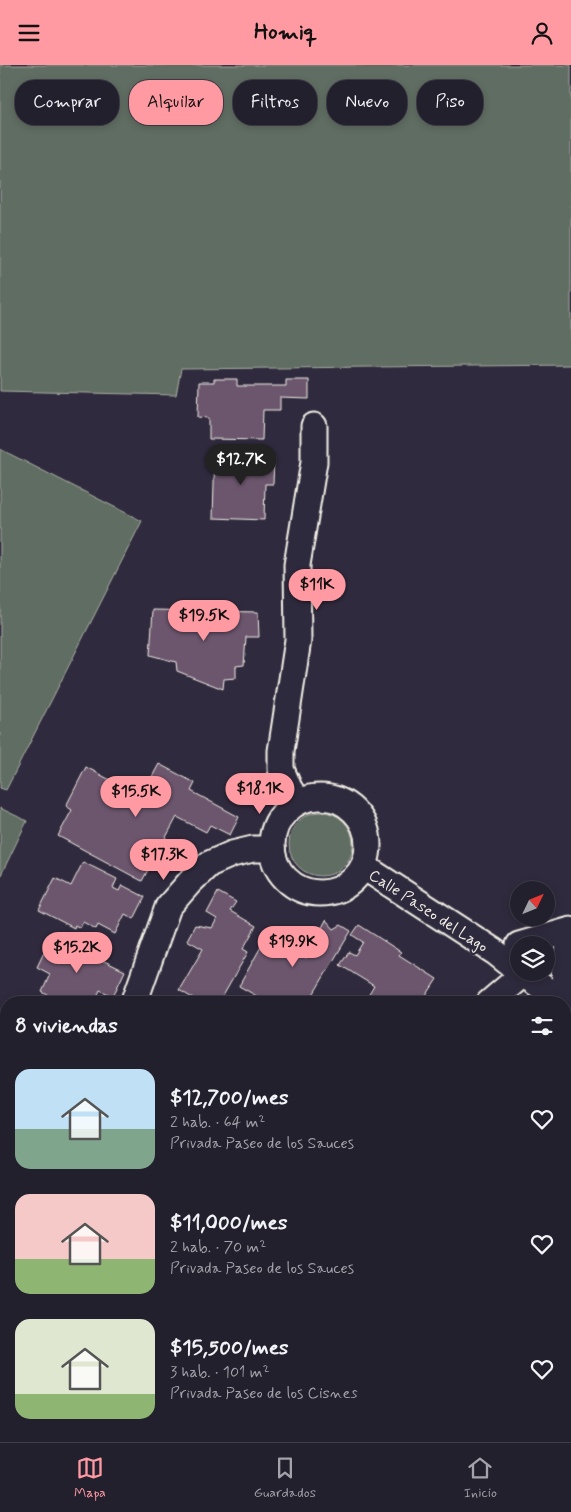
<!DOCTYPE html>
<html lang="es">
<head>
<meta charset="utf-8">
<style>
  body { margin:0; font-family:Mynerve,sans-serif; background:#2f2d3a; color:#f1f3f6; height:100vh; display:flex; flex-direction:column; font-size:19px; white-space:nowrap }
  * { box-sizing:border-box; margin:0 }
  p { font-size:16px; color:#a3a3aa }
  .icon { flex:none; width:28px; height:28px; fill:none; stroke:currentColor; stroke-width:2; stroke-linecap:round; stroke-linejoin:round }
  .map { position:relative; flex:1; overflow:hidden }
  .drawer { position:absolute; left:0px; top:931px; width:571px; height:446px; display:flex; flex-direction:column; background:#23202e; border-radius:20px 20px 0 0; box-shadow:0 2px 8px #0003,0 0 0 1px #403e4a }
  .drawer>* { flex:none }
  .guide { position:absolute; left:15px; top:15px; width:541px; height:45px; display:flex; gap:10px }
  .needle { width:32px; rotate:47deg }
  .buttons { position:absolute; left:510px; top:816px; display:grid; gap:10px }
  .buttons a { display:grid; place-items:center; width:45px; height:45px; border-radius:50%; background:#23202e; box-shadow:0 2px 8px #0003,0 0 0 1px #403e4a; font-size:25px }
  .price { position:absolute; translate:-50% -42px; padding:0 11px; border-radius:18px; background:#ff9aa2; color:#111; font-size:16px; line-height:32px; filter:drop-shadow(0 1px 2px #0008) }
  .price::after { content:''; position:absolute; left:50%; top:30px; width:15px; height:11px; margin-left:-8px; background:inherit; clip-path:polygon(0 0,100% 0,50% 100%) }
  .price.active { background:#222; color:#fff }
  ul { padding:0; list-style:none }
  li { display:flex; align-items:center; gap:15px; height:125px; padding:0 15px }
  li span { display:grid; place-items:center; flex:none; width:140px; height:100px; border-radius:15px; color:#555 }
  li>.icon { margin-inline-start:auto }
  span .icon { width:60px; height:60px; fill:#fffc; stroke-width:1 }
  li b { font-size:21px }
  h2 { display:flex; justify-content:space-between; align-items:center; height:60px; padding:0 15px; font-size:21px }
  .pill { padding:0 18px; border-radius:20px; background:#23202e; box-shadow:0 2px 8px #0003,0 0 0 1px #403e4a; font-size:18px; line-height:45px }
  .pill.active { background:#ff9aa2; color:#111 }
  header { display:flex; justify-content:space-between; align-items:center; height:65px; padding:0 15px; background:#ff9aa2; color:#111; font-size:22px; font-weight:800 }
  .tab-bar { display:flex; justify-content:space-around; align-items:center; height:70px; border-top:1px solid #403e4a; background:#23202e; font-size:14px; color:#a3a3aa }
  .tab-bar a { display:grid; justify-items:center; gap:2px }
  .tab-bar .active { color:#ff9aa2 }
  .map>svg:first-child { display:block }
  .green { fill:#616d62; stroke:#aaafa5 }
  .building { fill:#6c576e; stroke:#f4f1e8 }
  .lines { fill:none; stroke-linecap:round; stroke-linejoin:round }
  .minor-casing { stroke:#f4f1e8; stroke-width:29 }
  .minor { stroke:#2f2a3d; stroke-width:25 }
  .labels { text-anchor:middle; stroke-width:4.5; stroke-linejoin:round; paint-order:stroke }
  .street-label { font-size:16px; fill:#f4f1e8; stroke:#2f2a3d }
</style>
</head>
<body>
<header><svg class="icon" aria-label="menu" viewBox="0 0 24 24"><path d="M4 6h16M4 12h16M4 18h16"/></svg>Homiq<svg class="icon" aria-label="person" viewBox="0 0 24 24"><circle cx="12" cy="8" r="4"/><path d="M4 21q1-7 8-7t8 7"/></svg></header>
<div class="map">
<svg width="571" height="1377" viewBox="0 0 571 1377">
  <rect width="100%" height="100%" fill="#2f2a3d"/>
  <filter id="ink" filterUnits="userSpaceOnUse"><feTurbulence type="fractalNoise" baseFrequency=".02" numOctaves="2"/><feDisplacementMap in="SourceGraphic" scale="10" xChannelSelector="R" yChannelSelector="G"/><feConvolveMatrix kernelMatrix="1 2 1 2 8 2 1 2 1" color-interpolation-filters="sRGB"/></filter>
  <g filter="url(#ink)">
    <g class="green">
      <path d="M0 0H571V300L181 304 176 330 0 326Z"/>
      <path d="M0 384 142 456 6 725 0 723Z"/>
      <path d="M0 743 27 756 0 812Z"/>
      <circle cx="321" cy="779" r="32"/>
      <path d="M0 1201 6 1205V1371H304L314 1377H0Z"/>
    </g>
    <g class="building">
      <path d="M214 314H237V321H286V315H309V334L280 333V345H263L262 375 209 374V353L198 352 199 317H214Z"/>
      <path d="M215 384 231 385V392L274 393 273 419H265L264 455 213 453Z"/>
      <path d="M153 545 258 547 259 572H246L244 600 236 601V613L224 614 223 624 177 606 176 597 150 590Z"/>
      <path d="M159 699 195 718 191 726 239 752 230 770 210 760 206 767 177 752 142 816 58 771 72 745 66 741 86 702 138 730 143 719 147 721Z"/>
      <path d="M83 797 117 814 113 823 119 826 122 820 145 832 134 854 125 849 115 869 98 860 96 864 83 857 80 863 75 860 74 863 39 845 55 813 71 821Z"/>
      <path d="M218 827 236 837 230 846 256 861 243 884 248 887 219 938H201L179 925 203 884 187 875 195 860 212 863 217 854 207 848Z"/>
      <path d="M326 855 334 864 341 860 351 866 308 938H269L239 921 267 871 306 893Z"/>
      <path d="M359 860 401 887 399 890 437 914 424 934 430 938H364L374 921 340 900 349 887 355 890 363 877 352 870Z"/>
      <path d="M52 871 125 906 113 931 100 925 94 938H63L42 927 50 909 37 902Z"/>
      <path d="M6 975V993L0 989V986Z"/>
      <path d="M6 1012V1071L0 1068V1014Z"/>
    </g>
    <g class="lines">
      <defs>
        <g id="minor">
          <circle cx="320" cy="780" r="48"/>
          <path d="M298 737 289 723 281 704V686L298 575 297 500 314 397V361"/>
          <path d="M364 802 495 887 519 906"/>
          <path d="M519 880 571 865"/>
          <path d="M571 880C563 896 561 913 571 929"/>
          <path d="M521 908 571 941"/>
          <path d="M134 938 168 842 190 817 209 799 232 789 253 784H272"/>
          <path d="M489 938 523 909"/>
          <path d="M0 1176 6 1179"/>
          <path d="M565 1340 571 1334"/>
          <path d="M340 1371 350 1377"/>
          <path d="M533 1377 536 1371"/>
        </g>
      </defs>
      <use href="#minor" class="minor-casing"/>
      <use href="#minor" class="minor"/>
    </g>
  </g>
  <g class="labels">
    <g class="street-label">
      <text transform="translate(429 845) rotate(33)" y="6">Calle Paseo del Lago</text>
    </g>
  </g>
</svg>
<div class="buttons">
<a><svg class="needle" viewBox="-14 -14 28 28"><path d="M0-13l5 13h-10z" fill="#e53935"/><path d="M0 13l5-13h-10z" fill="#a3a3aa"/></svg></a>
<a><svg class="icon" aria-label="layers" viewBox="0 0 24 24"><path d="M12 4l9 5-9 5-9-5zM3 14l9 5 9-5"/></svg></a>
</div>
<b class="price active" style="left:241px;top:421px">$12.7K</b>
<b class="price" style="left:317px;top:546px">$11K</b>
<b class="price" style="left:204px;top:577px">$19.5K</b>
<b class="price" style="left:260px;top:750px">$18.1K</b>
<b class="price" style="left:136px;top:753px">$15.5K</b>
<b class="price" style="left:164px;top:816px">$17.3K</b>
<b class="price" style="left:293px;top:903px">$19.9K</b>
<b class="price" style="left:77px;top:909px">$15.2K</b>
<div class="guide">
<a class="pill">Comprar</a>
<a class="pill active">Alquilar</a>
<a class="pill">Filtros</a>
<a class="pill">Nuevo</a>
<a class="pill">Piso</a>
</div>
<section class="drawer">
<h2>8 viviendas<svg class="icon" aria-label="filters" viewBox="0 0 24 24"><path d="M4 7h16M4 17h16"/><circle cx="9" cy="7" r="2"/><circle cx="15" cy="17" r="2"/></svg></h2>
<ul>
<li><span style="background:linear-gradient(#bfe0f5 60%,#7fa58c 0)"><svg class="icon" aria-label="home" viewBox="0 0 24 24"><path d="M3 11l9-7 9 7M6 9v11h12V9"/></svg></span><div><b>$12,700/mes</b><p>2 hab. · 64 m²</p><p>Privada Paseo de los Sauces</p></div><svg class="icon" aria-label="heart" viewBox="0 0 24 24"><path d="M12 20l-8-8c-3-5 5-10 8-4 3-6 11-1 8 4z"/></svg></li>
<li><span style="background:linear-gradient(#f6c9c9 65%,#8fb573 0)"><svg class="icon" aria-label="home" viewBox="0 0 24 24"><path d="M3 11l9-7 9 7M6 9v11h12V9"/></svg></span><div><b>$11,000/mes</b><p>2 hab. · 70 m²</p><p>Privada Paseo de los Sauces</p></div><svg class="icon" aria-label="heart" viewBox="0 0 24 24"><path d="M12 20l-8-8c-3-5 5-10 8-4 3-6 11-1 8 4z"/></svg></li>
<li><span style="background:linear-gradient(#dfe7d0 75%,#8fb573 0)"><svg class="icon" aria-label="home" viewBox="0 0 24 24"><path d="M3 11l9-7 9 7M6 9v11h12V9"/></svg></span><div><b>$15,500/mes</b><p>3 hab. · 101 m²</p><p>Privada Paseo de los Cisnes</p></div><svg class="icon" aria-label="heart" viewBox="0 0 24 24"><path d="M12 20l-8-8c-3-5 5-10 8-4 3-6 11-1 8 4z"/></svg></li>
</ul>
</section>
</div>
<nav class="tab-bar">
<a class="active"><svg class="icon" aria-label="map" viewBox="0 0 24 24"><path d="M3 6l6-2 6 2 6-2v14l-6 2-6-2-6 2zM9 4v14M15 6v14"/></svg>Mapa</a>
<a><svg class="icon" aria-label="saved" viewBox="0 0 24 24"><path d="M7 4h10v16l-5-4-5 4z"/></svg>Guardados</a>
<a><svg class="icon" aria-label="home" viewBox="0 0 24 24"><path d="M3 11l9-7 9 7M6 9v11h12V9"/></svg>Inicio</a>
</nav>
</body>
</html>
